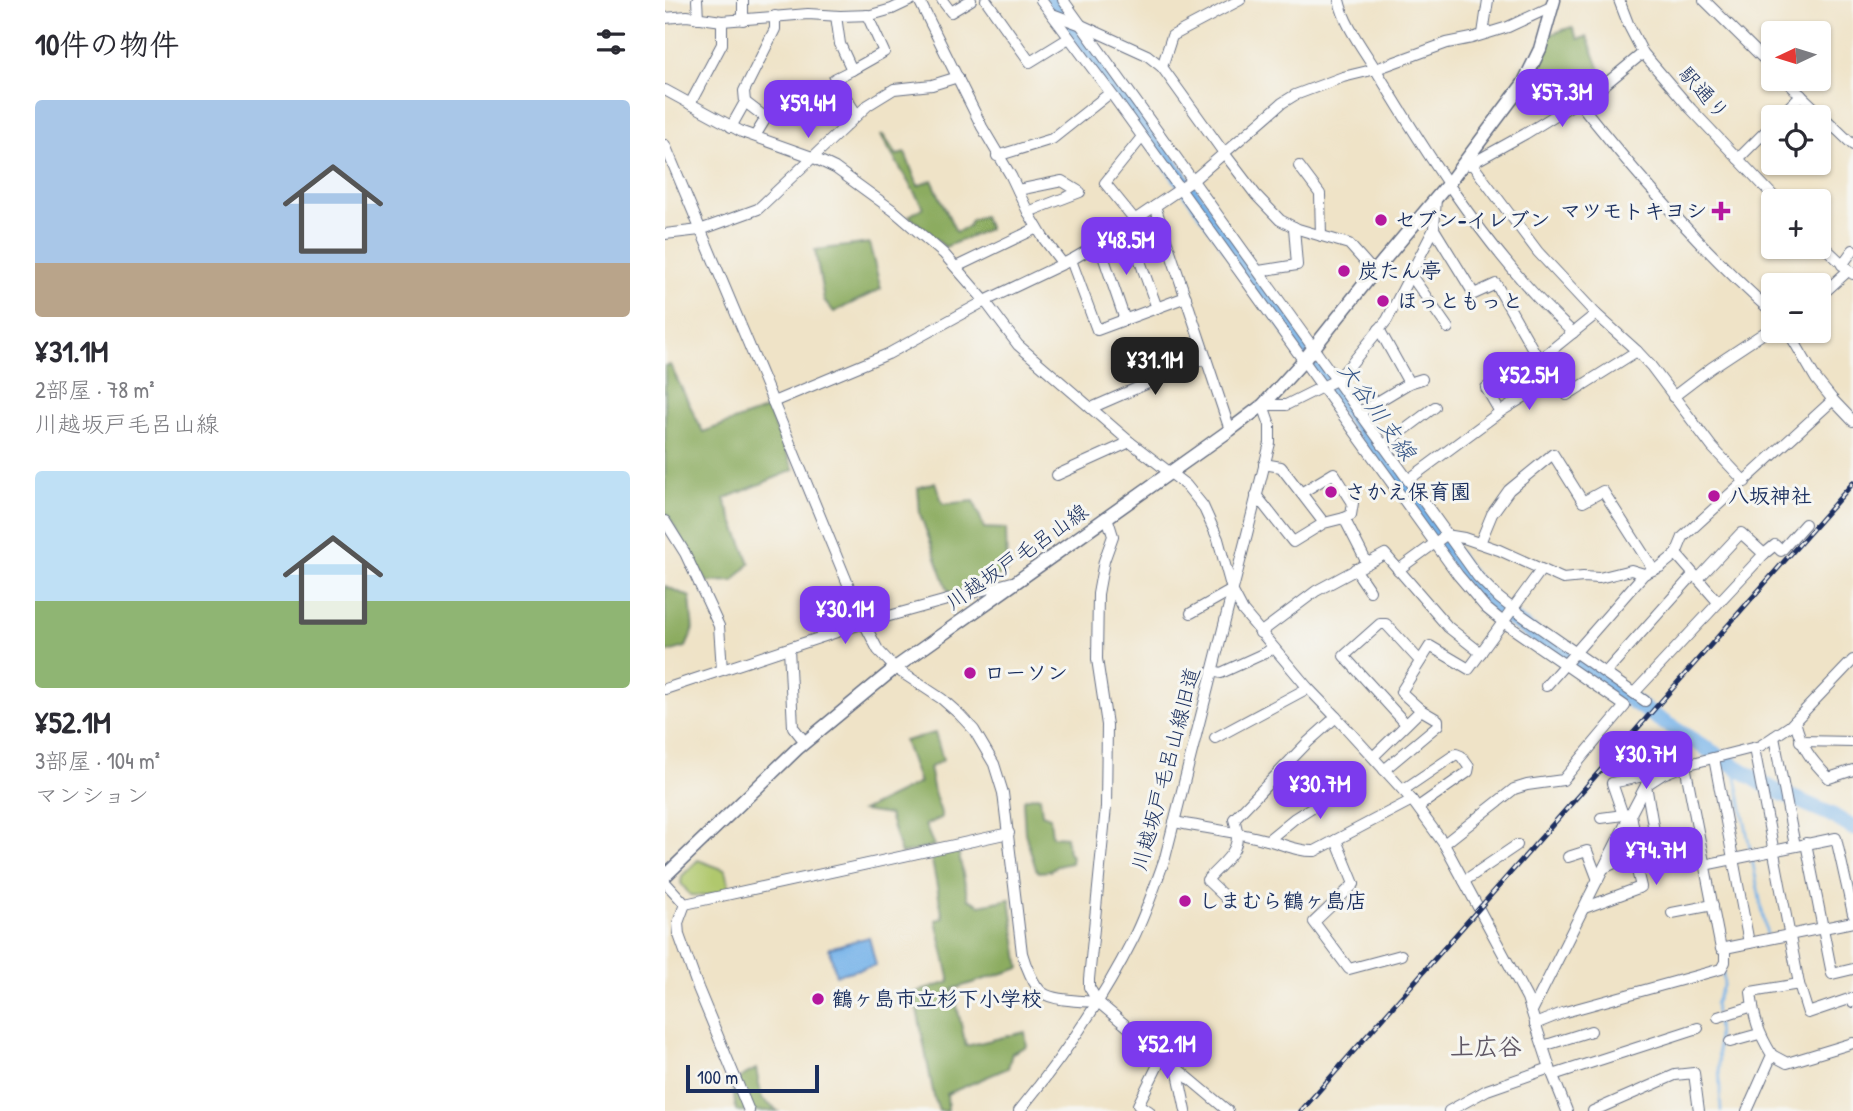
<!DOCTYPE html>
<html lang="ja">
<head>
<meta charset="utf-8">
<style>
  body { margin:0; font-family:"Patrick Hand","Klee One",sans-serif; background:#f2f2f3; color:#2b2b33; height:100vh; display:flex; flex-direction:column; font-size:26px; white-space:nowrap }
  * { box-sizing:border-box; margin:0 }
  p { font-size:23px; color:#7c7c81 }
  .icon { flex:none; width:38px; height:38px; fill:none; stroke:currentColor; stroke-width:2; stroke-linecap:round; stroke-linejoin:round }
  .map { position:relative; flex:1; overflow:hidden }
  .drawer { display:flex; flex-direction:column; background:#fff; width:665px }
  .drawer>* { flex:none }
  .needle { width:46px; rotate:266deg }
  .controls { position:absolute; left:1096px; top:21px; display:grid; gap:14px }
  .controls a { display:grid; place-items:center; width:70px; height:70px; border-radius:7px; background:#fff; box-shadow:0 2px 5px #0004; font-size:35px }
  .scale { position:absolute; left:21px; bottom:18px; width:133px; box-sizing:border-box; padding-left:7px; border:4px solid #1b2f5e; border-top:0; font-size:19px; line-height:24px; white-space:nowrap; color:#1b2f5e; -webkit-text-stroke:5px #f6f6f2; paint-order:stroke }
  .price { position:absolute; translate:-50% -60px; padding:0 16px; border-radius:14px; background:#7c3aed; color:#fff; font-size:23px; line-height:46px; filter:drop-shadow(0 2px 4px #0008) }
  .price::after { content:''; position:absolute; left:50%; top:42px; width:21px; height:16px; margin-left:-10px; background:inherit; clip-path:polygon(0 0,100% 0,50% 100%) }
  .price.current { background:#222; color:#fff }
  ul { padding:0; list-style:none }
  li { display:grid; align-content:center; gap:14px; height:371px; padding:0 35px }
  li span { display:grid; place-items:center; height:217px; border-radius:7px; color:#555 }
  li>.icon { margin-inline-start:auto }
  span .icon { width:126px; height:126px; fill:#fffc; stroke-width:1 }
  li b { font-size:30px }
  h2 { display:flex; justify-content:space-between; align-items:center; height:84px; padding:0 35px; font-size:30px }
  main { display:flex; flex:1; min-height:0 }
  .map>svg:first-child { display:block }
  .green { fill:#b0c86d; stroke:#667c66; stroke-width:2 }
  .forest { fill:#8cac60; stroke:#546e5f; stroke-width:2 }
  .water { fill:#77b3e9; stroke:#4971a4; stroke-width:2 }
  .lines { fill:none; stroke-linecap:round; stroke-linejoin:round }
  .stream { stroke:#77b3e9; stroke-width:2.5 }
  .river { stroke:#77b3e9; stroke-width:16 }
  .minor-casing { stroke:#656e83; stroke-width:12 }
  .major-casing { stroke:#656e83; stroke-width:15 }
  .minor { stroke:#fff; stroke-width:10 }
  .major { stroke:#fff; stroke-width:12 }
  .rail-casing { stroke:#1b2f5e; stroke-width:5 }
  .rail { stroke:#f6f6f2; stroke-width:2.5; stroke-dasharray:8; stroke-linecap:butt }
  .poi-dot { fill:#b5179e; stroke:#f6f6f2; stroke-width:2.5 }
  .labels { text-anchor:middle; stroke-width:6; stroke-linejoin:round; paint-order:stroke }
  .street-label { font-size:21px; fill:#1b2f5e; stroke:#f6f6f2 }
  .poi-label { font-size:21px; font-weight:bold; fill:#1b2f5e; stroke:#f6f6f2; text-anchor:start }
  .water-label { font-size:23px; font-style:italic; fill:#375788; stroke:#f6f6f2 }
  .quarter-label { font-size:24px; font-weight:bold; fill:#605865; stroke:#f6f6f2 }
</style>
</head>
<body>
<main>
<section class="drawer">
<h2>10件の物件<svg class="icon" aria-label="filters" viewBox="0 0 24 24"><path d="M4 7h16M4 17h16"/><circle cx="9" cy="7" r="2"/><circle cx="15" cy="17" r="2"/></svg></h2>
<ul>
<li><span style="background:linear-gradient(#a9c7e8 75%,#b9a48a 0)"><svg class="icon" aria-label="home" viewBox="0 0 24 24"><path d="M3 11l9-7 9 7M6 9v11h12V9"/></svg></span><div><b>¥31.1M</b><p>2部屋 · 78 m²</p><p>川越坂戸毛呂山線</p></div></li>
<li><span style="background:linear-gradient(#bfe0f5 60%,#8fb573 0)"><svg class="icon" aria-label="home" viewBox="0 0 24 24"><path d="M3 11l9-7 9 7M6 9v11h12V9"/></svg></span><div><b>¥52.1M</b><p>3部屋 · 104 m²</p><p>マンション</p></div></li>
</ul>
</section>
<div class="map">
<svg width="1188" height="1111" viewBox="0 0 1188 1111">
  <rect width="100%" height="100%" fill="#f6f6f2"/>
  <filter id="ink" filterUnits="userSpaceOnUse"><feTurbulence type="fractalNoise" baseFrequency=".0143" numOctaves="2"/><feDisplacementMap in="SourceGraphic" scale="14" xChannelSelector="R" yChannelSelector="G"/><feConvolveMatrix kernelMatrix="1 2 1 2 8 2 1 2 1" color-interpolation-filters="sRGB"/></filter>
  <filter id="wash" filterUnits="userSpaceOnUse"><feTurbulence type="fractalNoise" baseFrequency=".00686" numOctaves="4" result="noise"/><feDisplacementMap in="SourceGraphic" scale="28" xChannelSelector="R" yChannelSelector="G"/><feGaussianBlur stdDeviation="1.57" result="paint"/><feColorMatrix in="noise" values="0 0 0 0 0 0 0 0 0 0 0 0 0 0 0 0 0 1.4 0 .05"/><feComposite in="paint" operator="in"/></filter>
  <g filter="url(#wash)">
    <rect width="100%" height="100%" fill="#efe3c7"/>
    <path class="green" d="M33 860 60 870 65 890 39 896 25 895 16 883 17 876Z"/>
    <g class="forest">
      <path d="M907 27 913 39 922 37 939 80 888 111 877 103 861 104 855 99 869 76 886 34Z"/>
      <path d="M218 135 232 155 240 153 253 186 267 180 291 232 303 227 306 220 318 216 324 229 280 247 244 216 258 207 216 136Z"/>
      <path d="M204 243 216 289 169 312 159 300 150 250Z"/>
      <path d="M5 365 38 432 102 409 129 470 59 499 85 563 69 581 42 582 0 511V366Z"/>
      <path d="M270 482 278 504 309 501 319 528 341 529 342 571 304 590 284 593 255 514 253 488Z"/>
      <path d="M0 586 25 597 28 631 21 647 0 653Z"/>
      <path d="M270 733 278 760 264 768 269 792 276 813V818L260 825 269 846 236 854 224 815 197 811 254 783 239 741Z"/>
      <path d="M371 796 375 797 377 814 385 817 387 836 401 837 403 853 407 856 406 863 392 866 385 871 374 872 371 869 360 833 358 802 360 799Z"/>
      <path d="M293 850 303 899 315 905 345 899 355 968 288 989 301 1046 360 1032 362 1046 347 1053 343 1068 282 1094 283 1111H274L269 1097 249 993 285 982 271 920 278 918 266 856Z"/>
      <path d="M91 1069 97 1099 113 1111H71L68 1089 76 1077Z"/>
    </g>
    <path class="water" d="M204 937 211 965 171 975 164 948Z"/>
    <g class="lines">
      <g class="stream">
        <path d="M1069 767 1086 853"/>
        <path d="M1087 859 1102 935"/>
        <path d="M1051 1013 1050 1004 1059 984 1058 972"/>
        <path d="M1052 1020 1056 1111"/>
      </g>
      <path class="river" d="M387 0 803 576 838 613 995 720 1107 789 1165 814 1188 828"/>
    </g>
  </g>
  <g filter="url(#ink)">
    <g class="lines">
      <defs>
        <g id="minor">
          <path d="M32 0 33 18"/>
          <path d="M254 0 317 127 346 176 363 212 379 239 398 264"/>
          <path d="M277 0 286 12 306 0"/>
          <path d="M321 0 365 62 404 38"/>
          <path d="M376 0 448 96 793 575 821 608 838 622 960 706 898 780 862 785 849 789 779 844"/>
          <path d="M398 0 813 577 834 598 848 609 980 701"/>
          <path d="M674 0C680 27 700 51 714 75 760 151 810 230 871 296 883 309 896 321 908 333"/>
          <path d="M954 0 964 26 978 53 1026 109 1113 201"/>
          <path d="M1039 0 1108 68"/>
          <path d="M387 14 414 24 482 55 497 67 559 153 591 195 615 220 633 229 684 244 709 272"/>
          <path d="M171 16 175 44 187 70 219 52 202 15"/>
          <path d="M0 18 22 16 57 21 143 14 175 16 206 15 227 9 246 0"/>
          <path d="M78 20V0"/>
          <path d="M818 34 823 0"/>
          <path d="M497 67 507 36 575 0"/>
          <path d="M187 70 169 79 192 115"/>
          <path d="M1119 79 1188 145"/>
          <path d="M0 90 77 132 147 157 170 168 229 211 279 254 320 301 353 345 465 442 521 485 538 506 553 539 567 590 578 611 643 688 671 717 747 800 779 844 862 998 885 1068 902 1111"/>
          <path d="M913 101C973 177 1036 249 1108 313"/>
          <path d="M80 102 101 118 90 136"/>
          <path d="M25 104 57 44V21"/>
          <path d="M1114 117 1136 95"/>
          <path d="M66 127 80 102 79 91 110 29V16"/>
          <path d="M0 145 108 402 199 623 213 650 230 668 277 699 294 714 309 730 329 764 338 793 357 953C360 964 369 987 378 993 388 1001 420 1001 433 1002L424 987V979L441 807 442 725 432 659 433 594 439 561 448 536 442 517"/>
          <path d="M332 156 387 139 445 93"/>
          <path d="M1073 159 1108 124"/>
          <path d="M807 164 873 252 931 314 972 351 986 366 1047 447 1080 482"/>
          <path d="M804 165 860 134 938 86 978 53"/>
          <path d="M634 166 655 194 656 236"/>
          <path d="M353 190 397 181 415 192 363 212"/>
          <path d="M490 206 565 430"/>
          <path d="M470 220 440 183 477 137"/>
          <path d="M462 225 492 308"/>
          <path d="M769 229 809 294 831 284 874 360"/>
          <path d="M0 234 35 230 93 209 203 105 229 89 267 85 293 77"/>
          <path d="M1153 241 1188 274"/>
          <path d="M434 244 460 320"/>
          <path d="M406 260 432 330 521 297"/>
          <path d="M1177 265 1188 250"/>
          <path d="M291 267 372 228"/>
          <path d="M594 271 632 265 629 227"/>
          <path d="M745 274 783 328"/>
          <path d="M1153 298 1184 270"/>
          <path d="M714 329 744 383"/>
          <path d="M1123 331 1151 379 1168 400 1188 421"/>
          <path d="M1008 397 1046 368 1108 327"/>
          <path d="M108 402 223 354 320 301 406 260 434 244 527 181 617 103 630 95 678 77 711 69 782 43 807 38 843 27 888 6"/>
          <path d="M426 408 541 358"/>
          <path d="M835 412 821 388 874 360 931 314"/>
          <path d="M694 413 744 383 757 379"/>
          <path d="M718 446 770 407"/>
          <path d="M599 464 616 467 636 493"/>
          <path d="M392 475 465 442"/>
          <path d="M743 480 835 412 889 378 902 395 972 351"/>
          <path d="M591 495 628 542 659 523 679 518 686 515 688 503 669 473 636 493 659 523"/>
          <path d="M679 518 702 563"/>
          <path d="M0 521 20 553 54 626 57 670"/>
          <path d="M815 543 827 514 844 490 888 454 918 502 938 491 988 569"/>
          <path d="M1011 554 1053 602"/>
          <path d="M1099 554 1110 545 1116 551 1140 524"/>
          <path d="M690 569 705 591"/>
          <path d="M733 570 781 535 799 538 834 550 898 579 918 577 934 578 966 570 979 574 995 567 1011 554 1018 537 1168 400"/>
          <path d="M526 613 567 590"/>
          <path d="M595 633 651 591 720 554 783 627 816 653"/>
          <path d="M124 648 128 727 140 742"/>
          <path d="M547 671 556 673 602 652 607 648"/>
          <path d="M940 673 1028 575"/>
          <path d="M881 686 979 574"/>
          <path d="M0 689 199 623 347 582"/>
          <path d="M969 693 1099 554 1076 533 1033 579"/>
          <path d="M1130 721C1137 748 1145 759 1164 778L1188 770"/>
          <path d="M741 724 679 656 715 624H721L755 661"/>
          <path d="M1109 737 1130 846"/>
          <path d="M550 738 643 688"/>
          <path d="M1135 741 1188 742"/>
          <path d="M708 757 756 710"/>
          <path d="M1049 758 1084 943"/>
          <path d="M719 770 773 725V720L756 710 736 692 765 646 804 669 876 570"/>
          <path d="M981 785 989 831"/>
          <path d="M738 790 791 754 796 756 804 767 803 772 753 807"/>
          <path d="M958 815 947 783 996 772"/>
          <path d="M509 822C540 828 572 832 602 840 618 844 634 852 650 851L747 800"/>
          <path d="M603 840 630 818 649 806 651 799 641 786"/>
          <path d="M671 840 689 884 649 922 684 969 736 955"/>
          <path d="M1141 843 1167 974 1188 969"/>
          <path d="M903 857 922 851 933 880"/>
          <path d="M1039 865 1171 838 1188 914"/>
          <path d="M939 868 968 854"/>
          <path d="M799 881 852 845"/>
          <path d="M0 882 20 904 344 833"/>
          <path d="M561 898 542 880C561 859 580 850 569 819L643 742 671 717"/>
          <path d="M20 904 13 923 14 935 33 988 84 1111"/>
          <path d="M919 908 976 887 968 854 971 842 966 814 936 818"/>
          <path d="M1007 913 1048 905"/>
          <path d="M1060 948 1188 922"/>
          <path d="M1134 984 1143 1013 1187 998 1188 1002"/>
          <path d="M433 1002 563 1111"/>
          <path d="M867 1011 959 827 981 785 998 774 1020 765 1095 746 1125 726 1188 660"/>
          <path d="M1053 1017 1088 1006"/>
          <path d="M870 1024 900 1012 1056 969 1060 962V948L1056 949 1020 765"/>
          <path d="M1065 1042 1094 1034"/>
          <path d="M878 1046 926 1031"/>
          <path d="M1107 1055 1122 1063 1188 1043"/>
          <path d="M512 1068 521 1111"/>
          <path d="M888 1075 1033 1028"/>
          <path d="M354 1111C398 1057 437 1001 468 939 481 913 490 886 500 858L605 443V425L598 405H621L671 380 687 363 722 320 769 229 771 198"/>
          <path d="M484 1111 473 1105 498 1055"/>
          <path d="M784 1111 822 1090 885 1068"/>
          <path d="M928 1111 1010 1075 1029 1073 1034 1111"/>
          <path d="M1082 1111 1107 1055C1093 1032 1089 1019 1086 992L1134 984 1089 748"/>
        </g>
        <path id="major" d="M0 876 132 749 230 668 565 430 598 405 639 360 709 272 783 184 858 84 875 49 889 0"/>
      </defs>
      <use href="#minor" class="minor-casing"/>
      <use href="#major" class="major-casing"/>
      <use href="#minor" class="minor"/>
      <use href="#major" class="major"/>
      <defs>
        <path id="rail" d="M636 1111 1188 483"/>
      </defs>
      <use href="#rail" class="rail-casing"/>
      <use href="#rail" class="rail"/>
    </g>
  </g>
  <g class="poi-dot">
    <path d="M1052.5 200.5h7v7h7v7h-7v7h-7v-7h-7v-7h7z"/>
    <circle cx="716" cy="220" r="7"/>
    <circle cx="679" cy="271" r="7"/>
    <circle cx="718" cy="301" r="7"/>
    <circle cx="666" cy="492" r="7"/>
    <circle cx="1049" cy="496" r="7"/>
    <circle cx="305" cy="673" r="7"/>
    <circle cx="520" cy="901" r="7"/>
    <circle cx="153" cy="999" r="7"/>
  </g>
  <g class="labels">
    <g class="street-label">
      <text transform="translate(1039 93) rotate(48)" y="7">駅通り</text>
      <text transform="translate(352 557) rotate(-35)" y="7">川越坂戸毛呂山線</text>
      <text transform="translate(501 769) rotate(-75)" y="7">川越坂戸毛呂山線旧道</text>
    </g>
    <g class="poi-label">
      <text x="1042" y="218" text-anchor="end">マツモトキヨシ</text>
      <text x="730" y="227">セブン-イレブン</text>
      <text x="693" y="278">炭たん亭</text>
      <text x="732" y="308">ほっともっと</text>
      <text x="680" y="499">さかえ保育園</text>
      <text x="1063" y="503">八坂神社</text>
      <text x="319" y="680">ローソン</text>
      <text x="534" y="908">しまむら鶴ヶ島店</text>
      <text x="167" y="1006">鶴ヶ島市立杉下小学校</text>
    </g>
    <g class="water-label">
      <text transform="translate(712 411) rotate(54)" y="8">大谷川支線</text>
    </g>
    <g class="quarter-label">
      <text x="821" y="1055">上広谷</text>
    </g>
  </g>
</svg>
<div class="controls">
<a><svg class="needle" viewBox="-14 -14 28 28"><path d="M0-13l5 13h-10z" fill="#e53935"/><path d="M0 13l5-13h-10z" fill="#7c7c81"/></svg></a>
<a><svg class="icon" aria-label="locate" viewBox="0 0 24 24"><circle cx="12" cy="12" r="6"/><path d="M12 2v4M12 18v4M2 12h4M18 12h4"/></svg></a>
<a>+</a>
<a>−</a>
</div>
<div class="scale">100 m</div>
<b class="price" style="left:897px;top:129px">¥57.3M</b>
<b class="price" style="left:143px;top:140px">¥59.4M</b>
<b class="price" style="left:461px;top:277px">¥48.5M</b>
<b class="price current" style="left:490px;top:397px">¥31.1M</b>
<b class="price" style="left:864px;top:412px">¥52.5M</b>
<b class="price" style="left:180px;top:646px">¥30.1M</b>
<b class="price" style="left:981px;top:791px">¥30.7M</b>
<b class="price" style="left:655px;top:821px">¥30.7M</b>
<b class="price" style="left:991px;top:887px">¥74.7M</b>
<b class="price" style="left:502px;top:1081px">¥52.1M</b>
</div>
</main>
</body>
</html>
